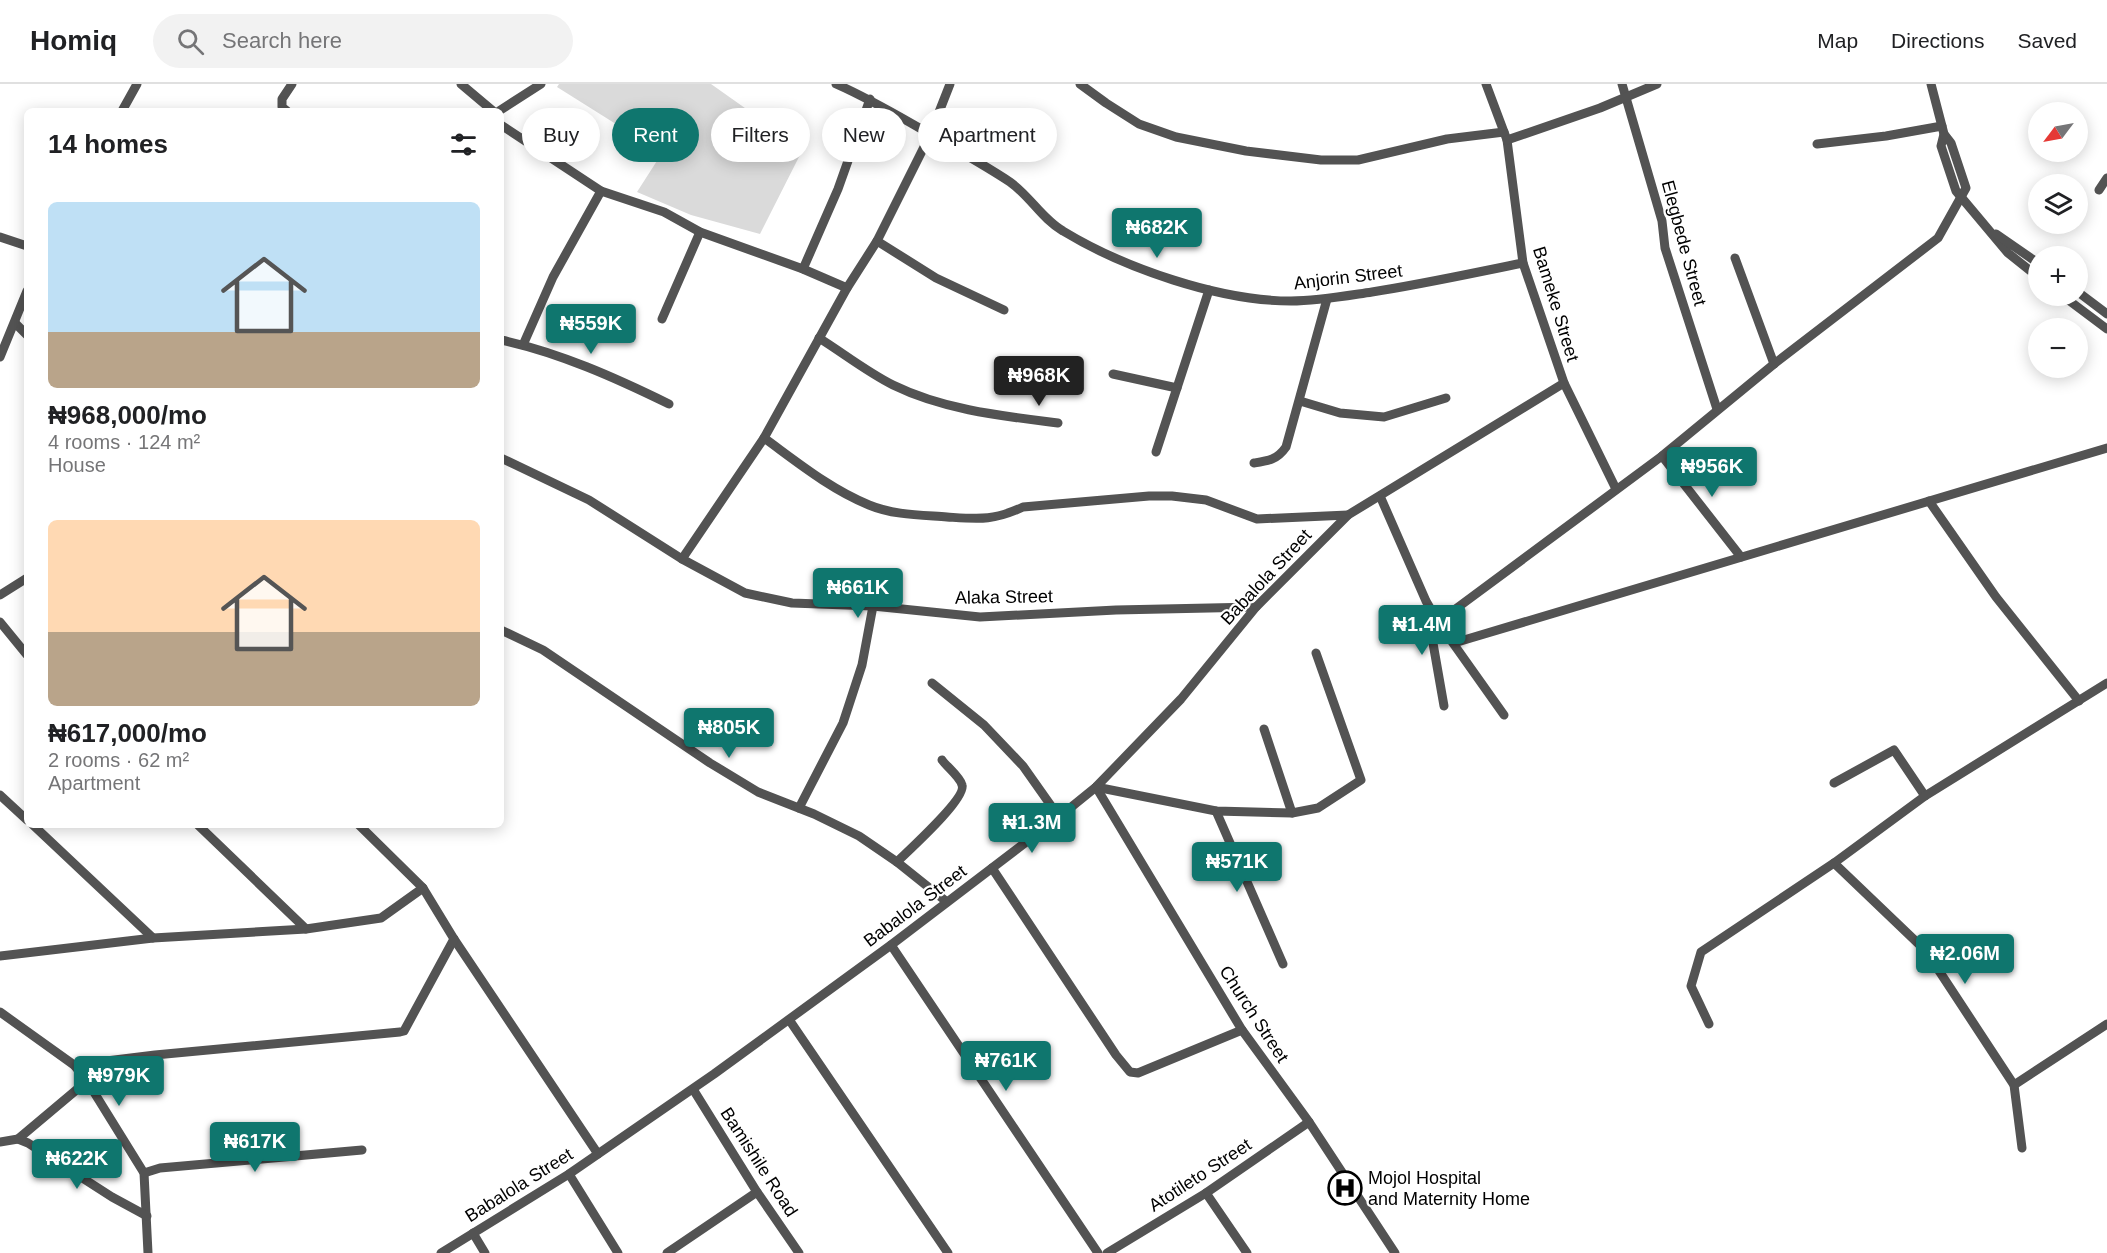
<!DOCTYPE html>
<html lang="en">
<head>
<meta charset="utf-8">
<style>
  body { margin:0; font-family:Arial,sans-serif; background:#f2f2f2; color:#202124; height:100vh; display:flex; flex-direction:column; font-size:22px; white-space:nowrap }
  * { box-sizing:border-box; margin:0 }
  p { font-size:20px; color:#757577 }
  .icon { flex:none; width:33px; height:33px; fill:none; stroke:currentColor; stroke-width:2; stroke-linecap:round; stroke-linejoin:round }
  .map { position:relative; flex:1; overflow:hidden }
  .details { position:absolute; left:24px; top:24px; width:480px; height:720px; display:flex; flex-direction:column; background:#fff; border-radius:9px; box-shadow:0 3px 15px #0003 }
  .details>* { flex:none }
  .hud { position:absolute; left:522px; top:24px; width:570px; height:54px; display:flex; gap:12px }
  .needle { width:39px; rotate:238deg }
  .fabs { position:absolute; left:2028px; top:18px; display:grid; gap:12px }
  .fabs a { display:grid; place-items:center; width:60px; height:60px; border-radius:50%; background:#fff; box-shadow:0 3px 15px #0003; font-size:30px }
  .price { position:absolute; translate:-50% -51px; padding:0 14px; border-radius:6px; background:#0f766e; color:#fff; font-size:20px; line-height:39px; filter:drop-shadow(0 2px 3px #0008) }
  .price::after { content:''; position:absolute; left:50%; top:36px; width:18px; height:14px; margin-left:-9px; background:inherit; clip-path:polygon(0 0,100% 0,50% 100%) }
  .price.active { background:#222; color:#fff }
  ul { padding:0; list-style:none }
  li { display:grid; align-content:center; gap:12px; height:318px; padding:0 24px }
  li span { display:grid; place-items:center; height:186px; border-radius:9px; color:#555 }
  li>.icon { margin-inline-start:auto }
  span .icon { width:108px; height:108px; fill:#fffc; stroke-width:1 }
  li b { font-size:26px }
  h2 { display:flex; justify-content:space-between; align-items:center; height:72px; padding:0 24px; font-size:26px }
  .pill { padding:0 21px; border-radius:27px; background:#fff; box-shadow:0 3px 15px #0003; font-size:21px; line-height:54px }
  .pill.active { background:#0f766e; color:#fff }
  header { display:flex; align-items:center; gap:36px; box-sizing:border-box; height:84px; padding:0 30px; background:#fff; border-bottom:2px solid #e0e0e0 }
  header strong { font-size:28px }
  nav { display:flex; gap:33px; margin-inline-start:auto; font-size:21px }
  .search { width:420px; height:54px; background:#f2f2f2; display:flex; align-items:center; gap:15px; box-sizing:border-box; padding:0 21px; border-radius:33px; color:#757577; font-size:22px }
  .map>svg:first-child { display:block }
  .green { fill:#dadada }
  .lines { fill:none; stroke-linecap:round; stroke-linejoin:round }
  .minor { stroke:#535353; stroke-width:9 }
  .labels { text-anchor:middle; stroke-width:4.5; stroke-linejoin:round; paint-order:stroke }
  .street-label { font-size:18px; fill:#000; stroke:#fff }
  .poi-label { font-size:18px; fill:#000; stroke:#fff; text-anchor:start }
</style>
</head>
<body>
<header>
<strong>Homiq</strong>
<div class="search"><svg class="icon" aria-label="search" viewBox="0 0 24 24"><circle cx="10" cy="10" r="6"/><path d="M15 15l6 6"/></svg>Search here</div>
<nav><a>Map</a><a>Directions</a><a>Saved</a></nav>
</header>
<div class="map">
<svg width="2107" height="1169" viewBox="0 0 2107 1169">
  <rect width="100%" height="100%" fill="#fff"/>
  <path class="green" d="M559 0H711L803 65 760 150 691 131 637 108 662 69 557 3Z"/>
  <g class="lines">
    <g class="minor">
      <path d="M461 0 493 27"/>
      <path d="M836 0C868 14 897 31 928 49 955 65 983 80 1010 98 1030 112 1042 135 1063 147 1124 184 1219 217 1291 217 1318 217 1345 212 1372 208 1423 200 1473 189 1523 179"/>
      <path d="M1080 0 1106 19 1139 40 1176 53 1246 67 1321 76H1358L1447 55 1504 48"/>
      <path d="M1486 0 1507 56 1523 179 1564 299 1616 405"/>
      <path d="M1622 0 1662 137 1665 164 1717 325"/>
      <path d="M122 27 137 0"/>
      <path d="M287 27 282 23V15L292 0"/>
      <path d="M499 27 541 0"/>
      <path d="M501 41 601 107 664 128 700 148 803 185 847 204"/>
      <path d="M1944 50 1941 62 1956 107 2008 169 2038 193"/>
      <path d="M1507 56 1600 24 1657 0"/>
      <path d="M1817 60 1886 52 1942 42"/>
      <path d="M2099 106 2107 94"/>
      <path d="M1996 150 2038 179"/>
      <path d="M0 153 27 162"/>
      <path d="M877 157 936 194 1004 226"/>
      <path d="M1735 174 1774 280"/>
      <path d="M803 185 838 105 870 15"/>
      <path d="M2078 208 2107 230"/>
      <path d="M2063 212 2107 245"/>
      <path d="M662 235 700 148"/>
      <path d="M15 239 27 251"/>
      <path d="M819 254C843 269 867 288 893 301 944 326 1002 332 1058 339"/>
      <path d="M501 256C558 268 616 294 669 320"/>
      <path d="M523 261 553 193 601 107"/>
      <path d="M0 273 27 207"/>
      <path d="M1113 290 1177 304"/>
      <path d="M1300 317 1340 329 1384 333 1446 314"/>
      <path d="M764 354C797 378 830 405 869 421 893 431 921 431 947 433 979 435 993 437 1023 423L1149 412H1172L1206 416 1257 435 1348 431"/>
      <path d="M1156 368 1209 206"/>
      <path d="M1662 372 1741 473"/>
      <path d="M501 374 589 416 682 475 745 509 792 519 873 522 980 533 1116 526 1256 523"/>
      <path d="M1254 379C1268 377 1277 376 1286 363L1327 215"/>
      <path d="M1380 412 1426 517 1438 538 1504 631"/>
      <path d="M1929 417 1996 513 2079 617"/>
      <path d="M682 475 764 354 847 204 877 157 930 51 950 0"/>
      <path d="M0 511 27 494"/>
      <path d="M1427 525 1444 622"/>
      <path d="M0 538 27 571"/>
      <path d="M1438 538 1662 372 1774 280 1938 154 1966 104 1951 59 1944 50 1931 0"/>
      <path d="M501 546 543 566 710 679 758 708 814 730 859 752 897 778 947 818"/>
      <path d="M1454 559 2107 364"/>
      <path d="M932 599 984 641 1023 682 1059 733"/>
      <path d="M1264 645 1292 729"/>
      <path d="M1834 699 1894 666 1925 712"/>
      <path d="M1096 703 1242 946 1309 1038 1395 1169"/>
      <path d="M1096 703 1216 727 1292 729 1318 724 1361 696 1316 569"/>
      <path d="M0 711 27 736"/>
      <path d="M799 724 843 639 862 581 873 522"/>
      <path d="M1216 727 1283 880"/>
      <path d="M33 741 153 854"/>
      <path d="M198 741 306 845"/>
      <path d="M359 741 423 804 454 855 598 1070"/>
      <path d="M897 778C908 767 967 714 962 701 960 693 947 683 942 676"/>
      <path d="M1834 779 1926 867 2014 1001 2022 1064"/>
      <path d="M992 784 1116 971 1130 988 1138 989 1242 946"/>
      <path d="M891 861 1098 1169"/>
      <path d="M0 872 153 854 306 845 381 834 423 804"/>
      <path d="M0 928 74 981 87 997 144 1089 148 1169"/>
      <path d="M790 937 948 1169"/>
      <path d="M1709 940 1691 902 1701 868 1834 779 1925 712 2107 599"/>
      <path d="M74 981 155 971 400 948 404 947 454 855"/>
      <path d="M2014 1001 2107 940"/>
      <path d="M693 1005 757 1108 799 1169"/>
      <path d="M18 1055 28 1059 112 1113 147 1132"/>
      <path d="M0 1058 18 1055 87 997"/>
      <path d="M144 1089 160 1084 362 1066"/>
      <path d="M569 1090 618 1169"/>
      <path d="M1206 1109 1247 1169"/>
      <path d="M473 1149 485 1169"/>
      <path d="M441 1169 569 1090 714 990 891 861 1059 733 1096 703 1181 615 1256 523 1348 431 1564 299"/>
      <path d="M667 1169 757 1108"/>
      <path d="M1107 1169 1206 1109 1309 1038"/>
    </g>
  </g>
  <defs>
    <symbol id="hospital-ring" viewBox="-11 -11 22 22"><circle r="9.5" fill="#fff" stroke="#000" stroke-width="1.5"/><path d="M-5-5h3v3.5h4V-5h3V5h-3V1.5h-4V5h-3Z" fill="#000"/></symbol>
  </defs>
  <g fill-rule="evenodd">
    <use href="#hospital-ring" x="1326" y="1085" width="38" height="38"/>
  </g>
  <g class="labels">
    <g class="street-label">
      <text transform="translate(1684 159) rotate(75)" y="6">Elegbede Street</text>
      <text transform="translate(1348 193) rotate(-7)" y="6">Anjorin Street</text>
      <text transform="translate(1556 220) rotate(73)" y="6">Bameke Street</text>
      <text transform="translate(1266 493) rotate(-47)" y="6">Babalola Street</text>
      <text transform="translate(1004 513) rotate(-1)" y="6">Alaka Street</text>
      <text transform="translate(915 822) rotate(-37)" y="6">Babalola Street</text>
      <text transform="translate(1254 930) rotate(57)" y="6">Church Street</text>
      <text transform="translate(759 1078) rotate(57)" y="6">Bamishile Road</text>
      <text transform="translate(1200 1091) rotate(-33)" y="6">Atotileto Street</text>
      <text transform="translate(519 1101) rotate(-32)" y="6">Babalola Street</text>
    </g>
    <g class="poi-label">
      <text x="1368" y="1100">Mojol Hospital<tspan x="1368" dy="21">and Maternity Home</tspan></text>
    </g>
  </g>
</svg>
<div class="fabs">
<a><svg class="needle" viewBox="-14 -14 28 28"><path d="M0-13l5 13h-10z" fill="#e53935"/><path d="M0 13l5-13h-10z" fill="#757577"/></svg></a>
<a><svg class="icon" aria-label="layers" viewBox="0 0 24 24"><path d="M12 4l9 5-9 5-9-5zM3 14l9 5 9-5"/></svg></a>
<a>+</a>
<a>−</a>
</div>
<b class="price" style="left:1157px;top:175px">₦682K</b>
<b class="price" style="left:591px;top:271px">₦559K</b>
<b class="price active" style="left:1039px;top:323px">₦968K</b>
<b class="price" style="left:1712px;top:414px">₦956K</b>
<b class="price" style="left:858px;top:535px">₦661K</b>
<b class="price" style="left:1422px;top:572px">₦1.4M</b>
<b class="price" style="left:729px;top:675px">₦805K</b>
<b class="price" style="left:1032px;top:770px">₦1.3M</b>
<b class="price" style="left:1237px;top:809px">₦571K</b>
<b class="price" style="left:1965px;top:901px">₦2.06M</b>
<b class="price" style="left:1006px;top:1008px">₦761K</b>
<b class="price" style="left:119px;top:1023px">₦979K</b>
<b class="price" style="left:255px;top:1089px">₦617K</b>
<b class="price" style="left:77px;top:1106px">₦622K</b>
<div class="hud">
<a class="pill">Buy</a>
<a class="pill active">Rent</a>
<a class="pill">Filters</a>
<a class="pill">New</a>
<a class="pill">Apartment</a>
</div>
<section class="details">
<h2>14 homes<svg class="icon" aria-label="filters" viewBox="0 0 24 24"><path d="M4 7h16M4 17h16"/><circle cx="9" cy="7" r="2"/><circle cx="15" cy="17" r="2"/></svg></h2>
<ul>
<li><span style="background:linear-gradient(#bfe0f5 70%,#b9a48a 0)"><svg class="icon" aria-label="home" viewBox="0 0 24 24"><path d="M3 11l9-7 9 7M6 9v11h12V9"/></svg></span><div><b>₦968,000/mo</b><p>4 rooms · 124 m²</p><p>House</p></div></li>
<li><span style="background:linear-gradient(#ffd9b3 60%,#b9a48a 0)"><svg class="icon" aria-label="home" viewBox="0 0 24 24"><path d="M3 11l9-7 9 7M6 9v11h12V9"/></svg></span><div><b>₦617,000/mo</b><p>2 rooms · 62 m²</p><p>Apartment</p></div></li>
</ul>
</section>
</div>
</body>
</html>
